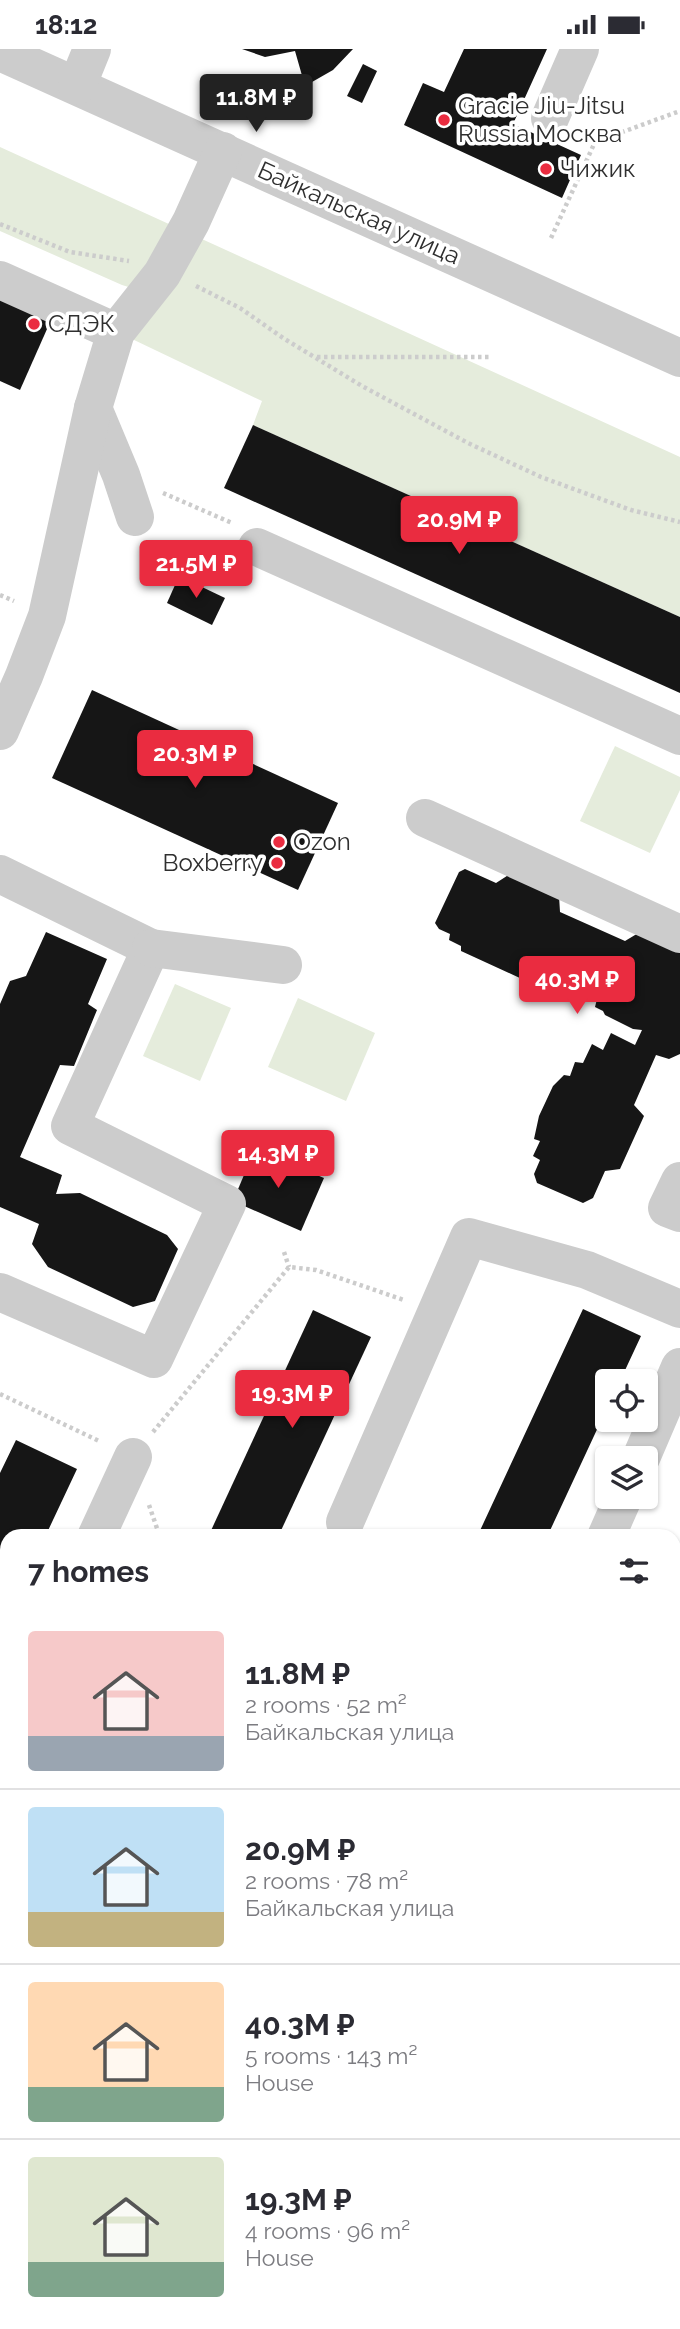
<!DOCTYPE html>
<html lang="en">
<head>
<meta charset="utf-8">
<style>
  body { margin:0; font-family:Raleway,sans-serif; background:#f2f2f3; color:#2b2b33; height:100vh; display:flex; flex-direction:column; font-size:26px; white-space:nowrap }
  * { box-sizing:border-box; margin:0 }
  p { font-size:23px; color:#7c7c81 }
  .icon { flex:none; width:38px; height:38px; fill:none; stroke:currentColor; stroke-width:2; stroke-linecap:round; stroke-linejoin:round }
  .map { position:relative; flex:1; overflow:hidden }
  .side { position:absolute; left:0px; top:1480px; width:681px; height:800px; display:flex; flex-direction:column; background:#fff; border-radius:21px 21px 0 0; box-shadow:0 2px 5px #0004 }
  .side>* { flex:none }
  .buttons { position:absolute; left:595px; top:1320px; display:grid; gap:14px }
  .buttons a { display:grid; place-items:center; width:63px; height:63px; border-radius:7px; background:#fff; box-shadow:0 2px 5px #0004; font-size:35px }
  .price { position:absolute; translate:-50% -60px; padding:0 16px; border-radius:7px; background:#ea2c40; color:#fff; font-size:23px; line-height:46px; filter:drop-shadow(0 2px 4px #0008) }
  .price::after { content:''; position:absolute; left:50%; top:42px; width:21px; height:16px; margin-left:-10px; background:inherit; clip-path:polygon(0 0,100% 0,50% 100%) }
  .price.current { background:#222; color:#fff }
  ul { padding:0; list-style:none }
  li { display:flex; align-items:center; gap:21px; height:175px; padding:0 28px }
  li+li { border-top:2px solid #e1e1e2 }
  li span { display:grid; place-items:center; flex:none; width:196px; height:140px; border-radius:7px; color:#555 }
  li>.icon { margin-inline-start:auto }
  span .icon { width:84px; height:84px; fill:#fffc; stroke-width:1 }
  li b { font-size:30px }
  h2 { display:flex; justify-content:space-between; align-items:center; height:84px; padding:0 28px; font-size:30px }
  .status { display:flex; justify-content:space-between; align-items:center; height:49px; padding:0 35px; background:#fff; direction:ltr }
  .status svg { height:19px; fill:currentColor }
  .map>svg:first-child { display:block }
  .green { fill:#e5ecdc }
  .building { fill:#161616 }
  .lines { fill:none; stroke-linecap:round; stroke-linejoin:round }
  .path { stroke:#ccc; stroke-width:4.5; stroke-dasharray:3.5 3.5; stroke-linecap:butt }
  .minor { stroke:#ccc; stroke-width:38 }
  .poi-dot { fill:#ea2c40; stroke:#fff; stroke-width:2.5 }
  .labels { text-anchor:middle; stroke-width:7; stroke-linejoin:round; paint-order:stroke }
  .poi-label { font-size:24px; fill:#2f2f2f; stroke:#fff; text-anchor:start }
  .street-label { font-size:24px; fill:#2f2f2f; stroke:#fff }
</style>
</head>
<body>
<div class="status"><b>18:12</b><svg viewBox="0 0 49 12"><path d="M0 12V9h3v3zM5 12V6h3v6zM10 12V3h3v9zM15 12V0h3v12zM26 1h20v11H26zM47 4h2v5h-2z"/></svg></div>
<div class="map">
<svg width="680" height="2280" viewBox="0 0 680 2280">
  <rect width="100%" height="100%" fill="#fff"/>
  <g class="green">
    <path d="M0 98 680 408V568L253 376 262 352 132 290 151 245 122 236 0 182Z"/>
    <path d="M615 697 680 728V741L650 804 580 772Z"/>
    <path d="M175 935 231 959 200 1032 143 1007Z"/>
    <path d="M298 949 375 984 346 1052 268 1018Z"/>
    <path d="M674 1857 680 1860V1994L674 1991Z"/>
    <path d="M7 2053V2273H674V2146L680 2148V2280H0V2067Z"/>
  </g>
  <g class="building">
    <path d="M242 0H353L333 21 305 37 295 2 265 8Z"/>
    <path d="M464 0H547L513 75 581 106 562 149 404 76 423 34 444 43Z"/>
    <path d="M363 15 377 22 362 54 347 47Z"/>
    <path d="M0 248 51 271 20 341 0 332Z"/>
    <path d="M253 376 680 568V644L224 439Z"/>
    <path d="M179 527 225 549 212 576 167 554Z"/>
    <path d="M92 641 338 754 298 841 52 729Z"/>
    <path d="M465 820 496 834 510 825 559 847 560 863 625 892 640 883 680 901V1005L669 1010 656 1006 634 1056 644 1067 620 1120 605 1122 593 1149 583 1154 537 1134 534 1125 540 1111 533 1107 540 1092 534 1090 539 1067 553 1037 564 1026 570 1027 575 1013 583 1014 592 995 603 1001 611 984 635 996 642 981 633 980 605 966 603 962 595 958 597 950 557 931 554 934 547 931 544 935 527 928 522 930 461 902V897L449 891 450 885 439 880 435 874 459 823Z"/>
    <path d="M46 883 107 910 88 955 97 961 74 1017 60 1016 20 1108 62 1126 56 1145 80 1144 167 1186 178 1200 155 1252 133 1258 48 1218 32 1195 39 1175 0 1158V955L10 932 26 927Z"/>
    <path d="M255 1100 324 1129 301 1182 233 1152Z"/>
    <path d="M583 1260 641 1287 620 1332H607V1359L547 1488H477Z"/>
    <path d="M313 1261 371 1288 278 1488H208Z"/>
    <path d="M16 1391 77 1420 45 1488H7V1543L0 1540V1424Z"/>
    <path d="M680 1717V1761L674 1758V1730Z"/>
  </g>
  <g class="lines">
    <g class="path">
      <path d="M595 93 680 62"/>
      <path d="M0 175 70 203 129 212"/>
      <path d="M551 189 595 93 582 85"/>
      <path d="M196 237 240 259 283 289 362 337 468 394 541 428 631 461 680 473"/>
      <path d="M317 308H489"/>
      <path d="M163 444 232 474"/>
      <path d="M0 546 14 552"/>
      <path d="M284 1203 289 1218"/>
      <path d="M0 1345 101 1393"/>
      <path d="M153 1383 289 1218 316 1221 404 1251"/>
      <path d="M149 1456 160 1488"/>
      <path d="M674 1625 680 1627"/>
      <path d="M674 1676 680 1674"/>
      <path d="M674 1690 680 1678"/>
      <path d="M0 2197 7 2200"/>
      <path d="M674 2271 680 2274"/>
      <path d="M207 2273 220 2280"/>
      <path d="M513 2273 519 2280"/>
      <path d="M0 2280 7 2267"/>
      <path d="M228 2280 239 2273"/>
      <path d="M524 2280 526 2273"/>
    </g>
    <g class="minor">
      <path d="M0 3 680 309"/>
      <path d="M77 37 92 0"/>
      <path d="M550 69 580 0"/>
      <path d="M0 231 116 283"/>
      <path d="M93 359 121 426 135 468"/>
      <path d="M257 498 680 687"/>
      <path d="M0 682 24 627 47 567 93 359 116 283 162 225 191 173 223 102"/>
      <path d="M425 769 680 885"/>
      <path d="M0 825 151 899 70 1077 227 1155 154 1310 0 1243"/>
      <path d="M151 899 283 916"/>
      <path d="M680 1132 667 1159 680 1164"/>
      <path d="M641 1409 680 1318"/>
      <path d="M345 1473 469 1188 587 1221 680 1260"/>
      <path d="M96 1488 133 1408"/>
      <path d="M606 1488 624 1447"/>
      <path d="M0 1693 7 1678"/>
      <path d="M0 1746 7 1749"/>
      <path d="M674 1774 680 1777"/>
      <path d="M0 1963 7 1950"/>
      <path d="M674 2053 680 2056"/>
    </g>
  </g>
  <g class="poi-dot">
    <circle cx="444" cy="71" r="7"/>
    <circle cx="546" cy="120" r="7"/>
    <circle cx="34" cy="275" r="7"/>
    <circle cx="279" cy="793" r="7"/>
    <circle cx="277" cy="814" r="7"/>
  </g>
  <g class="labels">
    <g class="poi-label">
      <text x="458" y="65">Gracie Jiu-Jitsu<tspan x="458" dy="28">Russia Москва</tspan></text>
      <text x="560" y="128">Чижик</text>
      <text x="48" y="283">СДЭК</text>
      <text x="293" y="801">Ozon</text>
      <text x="263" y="822" text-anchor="end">Boxberry</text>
    </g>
    <g class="street-label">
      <text transform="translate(359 164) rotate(24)" y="8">Байкальская улица</text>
    </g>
  </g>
</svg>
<div class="buttons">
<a><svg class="icon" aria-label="locate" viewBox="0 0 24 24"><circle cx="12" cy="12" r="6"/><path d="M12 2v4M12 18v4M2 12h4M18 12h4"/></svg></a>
<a><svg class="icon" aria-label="layers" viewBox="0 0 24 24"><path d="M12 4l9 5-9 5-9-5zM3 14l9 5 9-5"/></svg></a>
</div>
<b class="price current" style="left:256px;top:85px">11.8M ₽</b>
<b class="price" style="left:459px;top:507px">20.9M ₽</b>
<b class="price" style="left:196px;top:551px">21.5M ₽</b>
<b class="price" style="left:195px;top:741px">20.3M ₽</b>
<b class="price" style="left:577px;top:967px">40.3M ₽</b>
<b class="price" style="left:278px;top:1141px">14.3M ₽</b>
<b class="price" style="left:292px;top:1381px">19.3M ₽</b>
<section class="side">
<h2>7 homes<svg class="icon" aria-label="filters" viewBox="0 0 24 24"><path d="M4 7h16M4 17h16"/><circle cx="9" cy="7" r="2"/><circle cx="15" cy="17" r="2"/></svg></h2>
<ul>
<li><span style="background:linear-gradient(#f6c9c9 75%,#9aa5b1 0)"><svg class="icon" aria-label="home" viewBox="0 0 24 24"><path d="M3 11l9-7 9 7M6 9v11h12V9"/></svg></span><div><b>11.8M ₽</b><p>2 rooms · 52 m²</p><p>Байкальская улица</p></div></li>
<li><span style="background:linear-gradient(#bfe0f5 75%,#c2b280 0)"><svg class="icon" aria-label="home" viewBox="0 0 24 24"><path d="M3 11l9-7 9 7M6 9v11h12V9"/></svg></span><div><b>20.9M ₽</b><p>2 rooms · 78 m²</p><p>Байкальская улица</p></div></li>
<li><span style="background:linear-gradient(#ffd9b3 75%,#7fa58c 0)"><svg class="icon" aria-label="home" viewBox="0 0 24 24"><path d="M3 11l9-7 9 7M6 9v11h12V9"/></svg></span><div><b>40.3M ₽</b><p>5 rooms · 143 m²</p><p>House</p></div></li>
<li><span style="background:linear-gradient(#dfe7d0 75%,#7fa58c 0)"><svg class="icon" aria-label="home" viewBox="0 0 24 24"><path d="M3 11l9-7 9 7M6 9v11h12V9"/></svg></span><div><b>19.3M ₽</b><p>4 rooms · 96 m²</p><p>House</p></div></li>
</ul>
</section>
</div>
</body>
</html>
